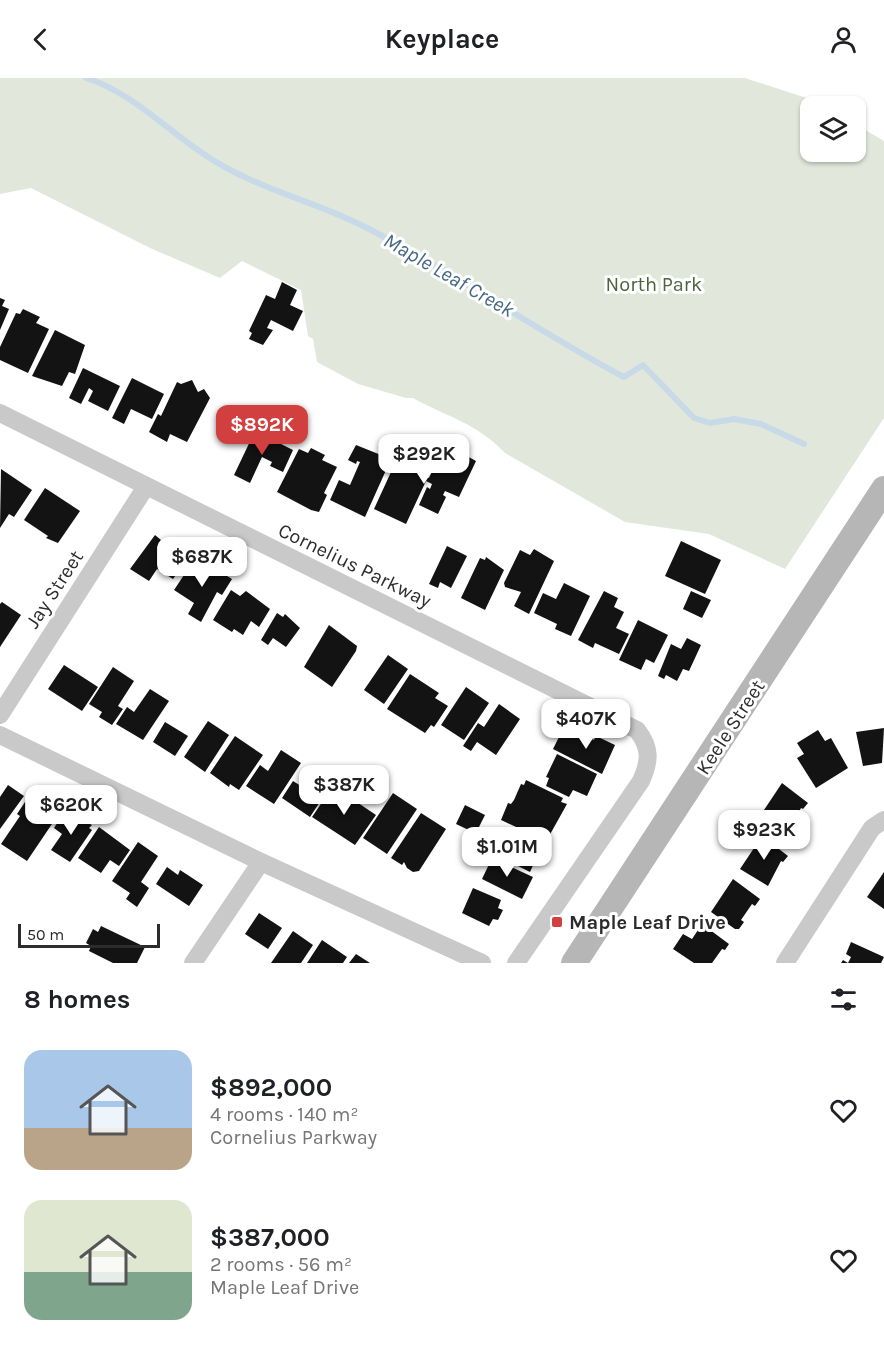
<!DOCTYPE html>
<html lang="en">
<head>
<meta charset="utf-8">
<style>
  body { margin:0; font-family:Karla,sans-serif; background:#f6f6f6; color:#202124; height:100vh; display:flex; flex-direction:column; font-size:22px; white-space:nowrap }
  * { box-sizing:border-box; margin:0 }
  p { font-size:20px; color:#757577 }
  .icon { flex:none; width:33px; height:33px; fill:none; stroke:currentColor; stroke-width:2; stroke-linecap:round; stroke-linejoin:round }
  .map { position:relative; height:885px; overflow:hidden }
  .panel { display:flex; flex-direction:column; background:#fff; flex:1 }
  .panel>* { flex:none }
  .fabs { position:absolute; left:800px; top:18px; display:grid; gap:12px }
  .fabs a { display:grid; place-items:center; width:66px; height:66px; border-radius:12px; background:#fff; box-shadow:0 2px 4px #0004; font-size:30px }
  .scale { position:absolute; left:18px; bottom:15px; width:142px; box-sizing:border-box; padding-left:6px; border:3px solid #2c2c2c; border-top:0; font-size:16px; line-height:21px; white-space:nowrap; color:#2c2c2c; -webkit-text-stroke:4px #fff; paint-order:stroke }
  .price { position:absolute; translate:-50% -51px; padding:0 14px; border-radius:12px; background:#fff; color:#222; font-size:20px; line-height:39px; filter:drop-shadow(0 2px 3px #0008) }
  .price::after { content:''; position:absolute; left:50%; top:36px; width:18px; height:14px; margin-left:-9px; background:inherit; clip-path:polygon(0 0,100% 0,50% 100%) }
  .price.active { background:#d23f3f; color:#fff }
  ul { padding:0; list-style:none }
  li { display:flex; align-items:center; gap:18px; height:150px; padding:0 24px }
  li span { display:grid; place-items:center; flex:none; width:168px; height:120px; border-radius:18px; color:#555 }
  li>.icon { margin-inline-start:auto }
  span .icon { width:72px; height:72px; fill:#fffc; stroke-width:1 }
  li b { font-size:26px }
  h2 { display:flex; justify-content:space-between; align-items:center; height:72px; padding:0 24px; font-size:26px }
  header { display:flex; justify-content:space-between; align-items:center; height:78px; padding:0 24px; background:#fff; font-size:27px; font-weight:700 }
  .map>svg:first-child { display:block }
  .green { fill:#e1e8db }
  .lines { fill:none; stroke-linecap:round; stroke-linejoin:round }
  .stream { stroke:#c8d9e7; stroke-width:6 }
  .building { fill:#131313 }
  .minor { stroke:#c9c9c9; stroke-width:18 }
  .secondary { stroke:#b6b6b6; stroke-width:26 }
  .poi-dot { fill:#d23f3f; stroke:#fff; stroke-width:2 }
  .labels { text-anchor:middle; stroke-width:6; stroke-linejoin:round; paint-order:stroke }
  .park-label { font-size:20px; fill:#4d623e; stroke:#fff }
  .street-label { font-size:20px; fill:#2c2c2c; stroke:#fff }
  .poi-label { font-size:20px; font-weight:bold; fill:#2c2c2c; stroke:#fff; text-anchor:start }
  .water-label { font-size:21px; font-style:italic; fill:#436785; stroke:#fff }
</style>
</head>
<body>
<header><svg class="icon" aria-label="back" viewBox="0 0 24 24"><path d="M15 5l-7 7 7 7"/></svg>Keyplace<svg class="icon" aria-label="person" viewBox="0 0 24 24"><circle cx="12" cy="8" r="4"/><path d="M4 21q1-7 8-7t8 7"/></svg></header>
<div class="map">
<svg width="884" height="885" viewBox="0 0 884 885">
  <rect width="100%" height="100%" fill="#fff"/>
  <path class="green" d="M0 0H745L819 24 826 28H810V74H855V46L884 63V340L785 491 709 456 625 444 505 375C477 345 447 339 413 320H406L358 306 317 284 313 261 308 258 301 212 242 183 220 200 150 170 31 110 0 116Z"/>
  <g class="lines">
    <path class="stream" d="M86 0C139 17 175 62 223 88 269 114 322 126 369 151 457 196 537 253 624 299L643 287 694 340 710 345 734 341 761 346 804 366"/>
  </g>
  <g class="building">
    <path d="M282 204 297 212 290 227 303 233 293 253 271 242 267 250 273 252 263 267 249 261 252 255 249 253 266 217 275 221Z"/>
    <path d="M0 220 5 222 2 228 9 231 0 252Z"/>
    <path d="M23 231 40 239 36 245 49 251 28 295 0 282V269L16 235 20 236Z"/>
    <path d="M55 252 85 267 75 296 69 294 62 308 32 298Z"/>
    <path d="M83 290 120 308 108 333 88 323 93 313 89 310 81 326 69 320Z"/>
    <path d="M132 300 164 316 152 341 131 331 124 346 112 340Z"/>
    <path d="M192 302 198 314 204 311 210 320 187 364 170 356 167 364 149 354 158 336 161 338 177 304 181 306Z"/>
    <path d="M255 353 293 372 283 394 270 388 272 384 262 379 250 405 234 397Z"/>
    <path d="M445 366 476 383 459 419 445 413 443 417 446 419 438 436 419 427 427 409 430 411 432 406 426 403 406 446 374 431 397 381 425 394 423 398 429 400Z"/>
    <path d="M356 367 391 381 365 439 330 422 339 402 350 407 360 384 357 383 356 386 348 382Z"/>
    <path d="M311 370 325 377 322 382 337 389 324 415 327 417 319 434 311 432 277 414 299 371 308 375Z"/>
    <path d="M1 391 32 412 14 439 9 436 0 450Z"/>
    <path d="M45 410 80 433 58 465 46 460 48 458 24 442Z"/>
    <path d="M155 457 161 462 159 467 185 484 173 501 157 491 149 503 130 491Z"/>
    <path d="M681 463 721 482 705 516 665 498Z"/>
    <path d="M447 468 467 478 451 510 440 504 438 510 429 506Z"/>
    <path d="M534 471 554 483 529 536 514 528 521 514 505 509 504 505 520 472 530 477Z"/>
    <path d="M486 479 504 492 485 532 461 520 480 480 485 482Z"/>
    <path d="M194 482 207 490 209 487 232 501 222 517 217 514 201 544 188 536 194 525 174 512Z"/>
    <path d="M564 505 590 518 571 558 555 551 557 546 534 535 543 515 556 521Z"/>
    <path d="M231 512 240 518 246 513 270 531 259 549 251 543 243 557 234 551 232 554 213 542Z"/>
    <path d="M604 513 618 520 614 529 624 534 616 550 629 556 619 576 595 565 593 570 578 562Z"/>
    <path d="M691 513 711 522 702 540 683 531Z"/>
    <path d="M2 524 21 537 0 569V526Z"/>
    <path d="M277 535 283 539 285 536 300 550 286 569 273 560 268 567 261 562Z"/>
    <path d="M638 542 668 557 654 585 646 581 641 592 619 582Z"/>
    <path d="M329 547 357 568 356 573 332 609 304 589Z"/>
    <path d="M687 560 701 567 689 593 683 591 677 603 666 597 664 601 658 598 671 566 681 571Z"/>
    <path d="M388 577 408 591 384 626 364 612Z"/>
    <path d="M64 587 98 609 82 633 48 611Z"/>
    <path d="M113 589 134 603 118 628 123 631 112 647 99 639 102 634 89 626Z"/>
    <path d="M410 596 439 615 435 620 448 628 434 649 431 647 425 655 387 631Z"/>
    <path d="M466 609 489 625 464 662 441 647Z"/>
    <path d="M150 611 169 623 143 662 116 646 127 629 134 634Z"/>
    <path d="M499 626 520 641 496 677 477 664 471 673 463 668 478 645 484 649Z"/>
    <path d="M208 643 229 657 205 694 184 679Z"/>
    <path d="M165 644 188 658 175 678 153 664Z"/>
    <path d="M884 650 882 685 863 688 856 654Z"/>
    <path d="M818 652 825 663 831 660 848 690 816 710 797 680 804 676 797 665Z"/>
    <path d="M562 653 573 659 576 654 594 662 596 658 615 667 602 696 553 671Z"/>
    <path d="M235 658 263 677 239 712 230 706 229 709 210 695Z"/>
    <path d="M281 672 301 685 274 726 246 708 260 687 268 693Z"/>
    <path d="M557 676 597 696 587 718 573 712 569 719 546 708 549 700 546 699Z"/>
    <path d="M315 688 335 701 310 739 282 720 293 703 301 708Z"/>
    <path d="M526 702 563 720 561 724 567 726 548 760 542 757 540 760 501 742 508 725 511 726 514 722 521 706 524 707Z"/>
    <path d="M782 705 808 725 803 731 801 730 788 754 760 738Z"/>
    <path d="M8 707 24 718 0 751V719Z"/>
    <path d="M333 708 376 737 355 767 312 739Z"/>
    <path d="M393 715 417 731 387 776 363 760Z"/>
    <path d="M29 718 58 737 27 783 1 766 20 738 17 736Z"/>
    <path d="M465 727 485 737 477 753 496 761 500 753 540 772 530 794 470 764 475 755 456 746Z"/>
    <path d="M64 734 92 747 89 750 92 752 70 784 51 772 62 756 54 750Z"/>
    <path d="M421 735 446 751 419 793 413 794 407 790 404 784 402 787 391 780Z"/>
    <path d="M99 749 130 772 119 788 110 782 101 795 78 780Z"/>
    <path d="M762 758 788 778 783 784 781 783 768 808 740 791Z"/>
    <path d="M138 764 158 778 141 804 149 810 137 829 126 821 130 815 112 803Z"/>
    <path d="M492 780 533 799 522 821 482 801Z"/>
    <path d="M167 789 178 797 180 792 203 807 189 828 156 806Z"/>
    <path d="M884 794V831L867 819Z"/>
    <path d="M733 801 760 821 755 828 752 826 741 842 744 844 739 851H735L711 834Z"/>
    <path d="M473 810 501 822 498 830 503 832 498 842 493 841 489 848 462 835Z"/>
    <path d="M259 835 282 850 268 871 245 856Z"/>
    <path d="M702 846 729 866 725 872 722 871 712 885H694L673 871 683 856 692 861Z"/>
    <path d="M101 848 145 869 137 885H113L89 873 91 868 86 865 93 851 98 854Z"/>
    <path d="M293 853 313 867 301 885H271Z"/>
    <path d="M322 862 347 879 343 885H307Z"/>
    <path d="M851 864 884 879 881 885H841L843 882 848 885 851 879 846 876Z"/>
    <path d="M356 876 370 885H349Z"/>
  </g>
  <g class="lines">
    <g class="minor">
      <path d="M0 335 637 652C651 670 650 683 641 703L516 885"/>
      <path d="M0 637 145 410"/>
      <path d="M0 657 261 784 482 885"/>
      <path d="M193 885 261 784"/>
      <path d="M785 885 872 750 884 742"/>
    </g>
    <path class="secondary" d="M574 885 884 411"/>
  </g>
  <rect class="poi-dot" x="551" y="838" width="12" height="12" rx="3"/>
  <g class="labels">
    <g class="park-label">
      <text x="654" y="213">North Park</text>
    </g>
    <g class="street-label">
      <text transform="translate(355 487) rotate(26)" y="7">Cornelius Parkway</text>
      <text transform="translate(54 511) rotate(-57)" y="7">Jay Street</text>
      <text transform="translate(730 649) rotate(-57)" y="7">Keele Street</text>
    </g>
    <g class="poi-label">
      <text x="569" y="851">Maple Leaf Drive</text>
    </g>
    <g class="water-label">
      <text transform="translate(449 197) rotate(30)" y="7">Maple Leaf Creek</text>
    </g>
  </g>
</svg>
<div class="fabs">
<a><svg class="icon" aria-label="layers" viewBox="0 0 24 24"><path d="M12 4l9 5-9 5-9-5zM3 14l9 5 9-5"/></svg></a>
</div>
<div class="scale">50 m</div>
<b class="price active" style="left:262px;top:378px">$892K</b>
<b class="price" style="left:424px;top:407px">$292K</b>
<b class="price" style="left:202px;top:510px">$687K</b>
<b class="price" style="left:586px;top:672px">$407K</b>
<b class="price" style="left:344px;top:738px">$387K</b>
<b class="price" style="left:71px;top:758px">$620K</b>
<b class="price" style="left:764px;top:783px">$923K</b>
<b class="price" style="left:507px;top:800px">$1.01M</b>
</div>
<section class="panel">
<h2>8 homes<svg class="icon" aria-label="filters" viewBox="0 0 24 24"><path d="M4 7h16M4 17h16"/><circle cx="9" cy="7" r="2"/><circle cx="15" cy="17" r="2"/></svg></h2>
<ul>
<li><span style="background:linear-gradient(#a9c7e8 65%,#b9a48a 0)"><svg class="icon" aria-label="home" viewBox="0 0 24 24"><path d="M3 11l9-7 9 7M6 9v11h12V9"/></svg></span><div><b>$892,000</b><p>4 rooms · 140 m²</p><p>Cornelius Parkway</p></div><svg class="icon" aria-label="heart" viewBox="0 0 24 24"><path d="M12 20l-8-8c-3-5 5-10 8-4 3-6 11-1 8 4z"/></svg></li>
<li><span style="background:linear-gradient(#dfe7d0 60%,#7fa58c 0)"><svg class="icon" aria-label="home" viewBox="0 0 24 24"><path d="M3 11l9-7 9 7M6 9v11h12V9"/></svg></span><div><b>$387,000</b><p>2 rooms · 56 m²</p><p>Maple Leaf Drive</p></div><svg class="icon" aria-label="heart" viewBox="0 0 24 24"><path d="M12 20l-8-8c-3-5 5-10 8-4 3-6 11-1 8 4z"/></svg></li>
</ul>
</section>
</body>
</html>
